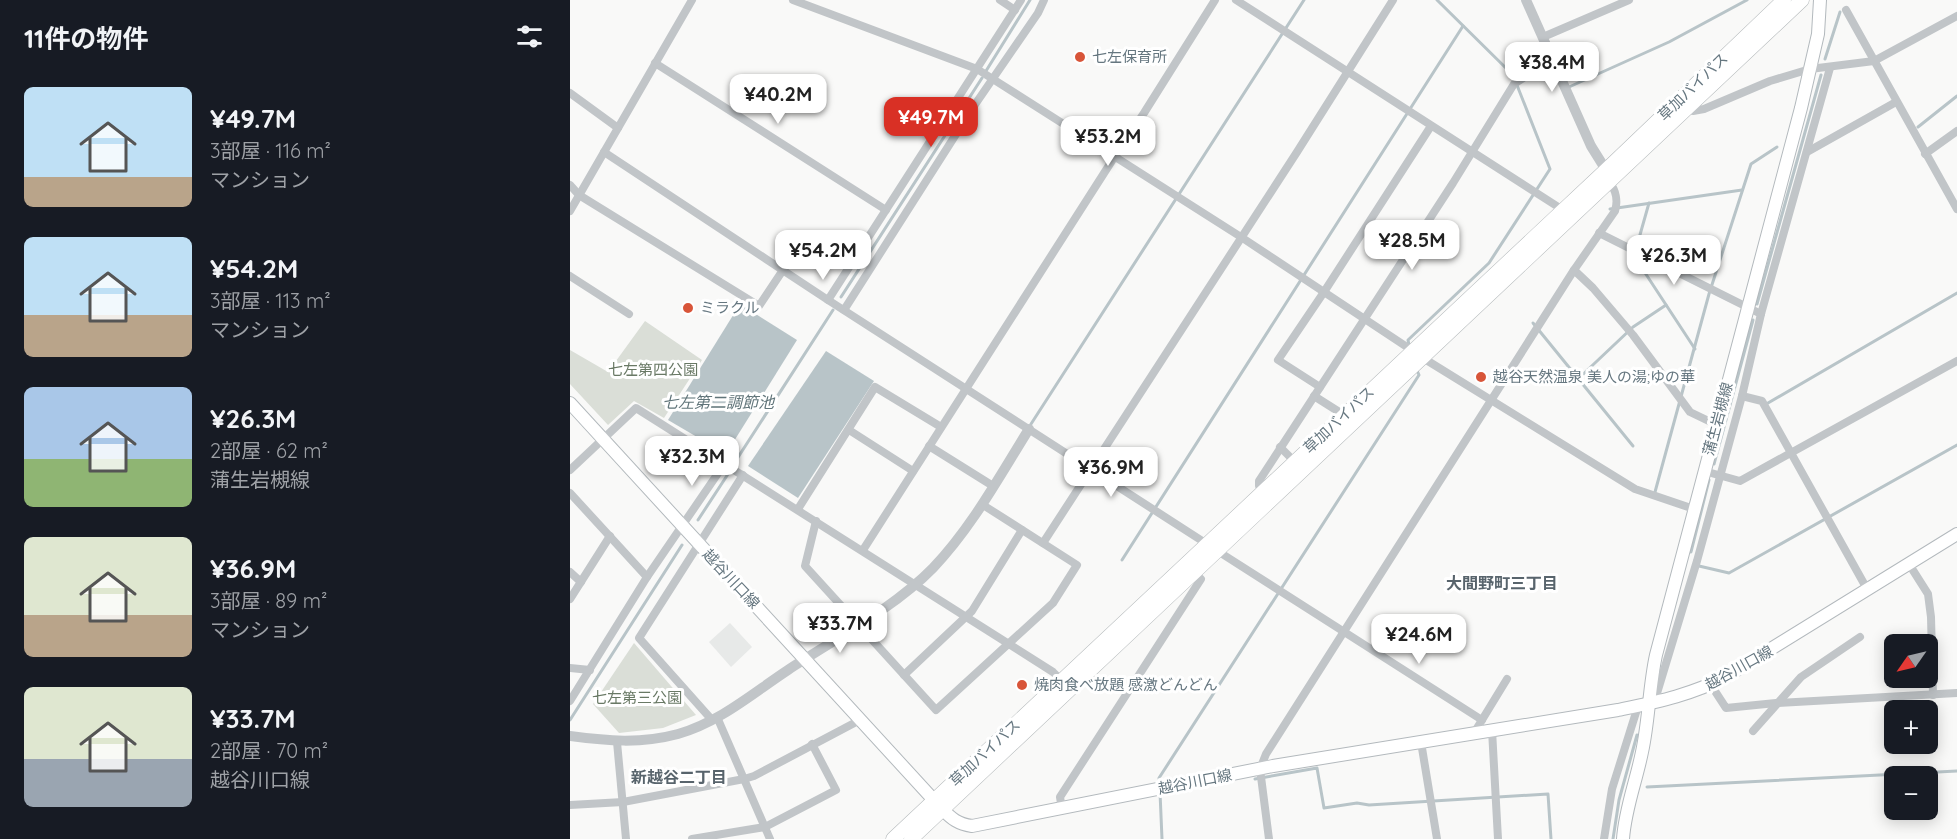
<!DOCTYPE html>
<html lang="ja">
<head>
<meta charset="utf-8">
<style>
  body { margin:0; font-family:Quicksand,"Noto Sans JP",sans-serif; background:#242831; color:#f1f3f6; height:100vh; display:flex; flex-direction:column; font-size:22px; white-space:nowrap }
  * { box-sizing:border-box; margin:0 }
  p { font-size:20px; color:#9ea1a6 }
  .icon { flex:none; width:33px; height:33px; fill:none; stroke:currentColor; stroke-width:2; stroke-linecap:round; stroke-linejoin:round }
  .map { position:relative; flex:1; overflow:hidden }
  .sheet { display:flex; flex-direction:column; background:#171b24; width:570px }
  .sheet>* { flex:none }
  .needle { width:39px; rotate:236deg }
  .buttons { position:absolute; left:1314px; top:634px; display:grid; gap:12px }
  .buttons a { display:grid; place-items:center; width:54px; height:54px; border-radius:9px; background:#171b24; box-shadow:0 3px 15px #0003; font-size:30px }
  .price { position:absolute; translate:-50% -51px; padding:0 14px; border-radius:12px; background:#fff; color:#222; font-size:20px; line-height:39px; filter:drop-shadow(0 2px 3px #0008) }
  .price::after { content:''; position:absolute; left:50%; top:36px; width:18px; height:14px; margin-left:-9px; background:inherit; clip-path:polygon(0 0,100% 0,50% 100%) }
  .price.on { background:#d93025; color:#fff }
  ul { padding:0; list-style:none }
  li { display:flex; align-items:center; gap:18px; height:150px; padding:0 24px }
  li span { display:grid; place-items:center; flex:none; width:168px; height:120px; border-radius:9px; color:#555 }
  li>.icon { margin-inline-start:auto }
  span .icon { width:72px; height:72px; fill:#fffc; stroke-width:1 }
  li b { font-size:26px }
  h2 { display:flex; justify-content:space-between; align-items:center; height:72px; padding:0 24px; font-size:26px }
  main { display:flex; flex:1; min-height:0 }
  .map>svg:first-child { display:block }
  .built { fill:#e7e9e8 }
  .green { fill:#daded7 }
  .water { fill:#b8c4c8 }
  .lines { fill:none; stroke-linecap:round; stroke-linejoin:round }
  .stream { stroke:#b8c4c8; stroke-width:3 }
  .secondary-casing { stroke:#b3b9bd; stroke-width:14 }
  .trunk-casing { stroke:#b4b9bb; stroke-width:15 }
  .minor { stroke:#c1c5c8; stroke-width:8 }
  .tertiary { stroke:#c1c5c8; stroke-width:10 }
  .secondary { stroke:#fff; stroke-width:12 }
  .trunk { stroke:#fff; stroke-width:14 }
  .poi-dot { fill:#d85539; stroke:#fff; stroke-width:2 }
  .labels { text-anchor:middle; stroke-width:6; stroke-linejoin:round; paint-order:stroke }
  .poi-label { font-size:15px; fill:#667780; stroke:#fff; text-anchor:start }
  .street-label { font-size:15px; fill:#667780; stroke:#fff }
  .park-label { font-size:15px; fill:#697965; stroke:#fff }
  .water-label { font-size:16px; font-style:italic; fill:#61757a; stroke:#fff }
  .neighbourhood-label { font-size:16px; font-weight:bold; fill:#58646c; stroke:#fff }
</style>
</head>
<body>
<main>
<section class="sheet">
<h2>11件の物件<svg class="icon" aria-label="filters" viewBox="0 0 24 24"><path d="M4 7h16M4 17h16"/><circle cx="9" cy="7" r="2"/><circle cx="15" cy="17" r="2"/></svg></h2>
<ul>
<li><span style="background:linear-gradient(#bfe0f5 75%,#b9a48a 0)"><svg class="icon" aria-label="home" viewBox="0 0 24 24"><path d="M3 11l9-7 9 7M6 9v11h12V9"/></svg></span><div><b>¥49.7M</b><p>3部屋 · 116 m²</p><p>マンション</p></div></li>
<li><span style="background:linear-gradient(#bfe0f5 65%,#b9a48a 0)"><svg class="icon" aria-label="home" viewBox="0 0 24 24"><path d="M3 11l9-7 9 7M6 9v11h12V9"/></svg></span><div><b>¥54.2M</b><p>3部屋 · 113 m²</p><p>マンション</p></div></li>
<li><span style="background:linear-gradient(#a9c7e8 60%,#8fb573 0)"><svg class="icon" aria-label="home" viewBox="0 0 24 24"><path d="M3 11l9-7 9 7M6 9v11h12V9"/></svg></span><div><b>¥26.3M</b><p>2部屋 · 62 m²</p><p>蒲生岩槻線</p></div></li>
<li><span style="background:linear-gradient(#dfe7d0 65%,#b9a48a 0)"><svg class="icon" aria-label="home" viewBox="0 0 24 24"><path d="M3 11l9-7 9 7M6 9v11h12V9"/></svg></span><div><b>¥36.9M</b><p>3部屋 · 89 m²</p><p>マンション</p></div></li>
<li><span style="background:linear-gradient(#dfe7d0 60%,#9aa5b1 0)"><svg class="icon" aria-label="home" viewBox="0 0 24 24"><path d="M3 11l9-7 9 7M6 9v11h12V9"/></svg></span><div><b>¥33.7M</b><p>2部屋 · 70 m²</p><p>越谷川口線</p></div></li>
</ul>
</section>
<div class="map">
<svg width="1387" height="839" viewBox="0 0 1387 839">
  <rect width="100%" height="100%" fill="#f9f9f8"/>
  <path class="built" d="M160 623 182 647 161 667 139 642Z"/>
  <g class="green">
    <path d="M75 321 132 360 94 418 64 401 38 425 0 384V350L38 372Z"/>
    <path d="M64 643 126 715 93 728 49 733 23 704Z"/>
  </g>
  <g class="water">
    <path d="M170 304 227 340 156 454 98 420Z"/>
    <path d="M256 351 304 381 228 498 178 466Z"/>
  </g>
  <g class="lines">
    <g class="stream">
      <path d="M1255 59 1270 12"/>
      <path d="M416 71 460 0"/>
      <path d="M999 87 1099 42 1177 0"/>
      <path d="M1348 127 1387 96"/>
      <path d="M1079 203 1064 256 1125 349"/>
      <path d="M1040 209 1172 190"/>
      <path d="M271 297 412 78"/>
      <path d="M1187 304 1251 75"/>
      <path d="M963 323 1063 446"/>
      <path d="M839 345 838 340 919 263 980 169 943 75 867 0"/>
      <path d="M1008 379 1063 327 1096 305"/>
      <path d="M1198 403 1387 293"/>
      <path d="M461 424 734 0"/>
      <path d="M165 462 263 310"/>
      <path d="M1144 464 1183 320"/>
      <path d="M1085 492 1139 294 1181 164 1207 147"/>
      <path d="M128 520 160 471"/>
      <path d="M1121 552 1139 480"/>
      <path d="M552 560 893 26"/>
      <path d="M1129 566 1159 573 1387 445"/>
      <path d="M0 720 112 545"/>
      <path d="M685 779 747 768 754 808 787 803 799 805 978 794 981 839"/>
      <path d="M590 786 589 778 849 375 846 368"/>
      <path d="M1077 787 1387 771"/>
      <path d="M590 792 592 839"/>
      <path d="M1043 839 1049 800 1067 735"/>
    </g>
    <defs>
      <g id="secondary">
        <path d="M0 403 372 809C382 819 388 824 402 826L703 766 1048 710C1086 702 1122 695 1157 676L1387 534"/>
        <path d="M1053 839C1055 809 1066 782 1072 752 1079 720 1079 687 1086 655L1231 108 1248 34 1250 0"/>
      </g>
      <g id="trunk">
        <path d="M323 839 1036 170 1214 0"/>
        <path d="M341 839 1232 0"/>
      </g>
    </defs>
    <use href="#secondary" class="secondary-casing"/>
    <use href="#trunk" class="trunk-casing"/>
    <g class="minor">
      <path d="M223 0 407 69 671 237 843 351"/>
      <path d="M430 0 445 10"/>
      <path d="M666 0 993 210"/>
      <path d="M1276 10 1387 209"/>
      <path d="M973 37 1059 0"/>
      <path d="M85 63 316 210"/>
      <path d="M0 93 48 128"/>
      <path d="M1119 107 1123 111 1134 109 1200 81 1240 69 1304 61 1387 16"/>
      <path d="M34 152 258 300 637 544"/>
      <path d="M1237 152 1326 102"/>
      <path d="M1355 154 1387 131"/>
      <path d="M0 185 9 195 189 306 213 270"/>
      <path d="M0 211 122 0"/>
      <path d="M1029 233 1191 314"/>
      <path d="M1004 270 1023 288 1063 335 1120 412 1147 425"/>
      <path d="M0 276 59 314"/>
      <path d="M258 300 451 0"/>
      <path d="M274 310 404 106 468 13 474 0"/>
      <path d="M853 358 1065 489 1124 509"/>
      <path d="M750 387 708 360 754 292 861 126"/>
      <path d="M744 396 774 415"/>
      <path d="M1172 396 1192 401 1297 589"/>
      <path d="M279 430 343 471"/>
      <path d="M359 446 423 486"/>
      <path d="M710 447 724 461"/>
      <path d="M0 470 66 408 483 672 492 681"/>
      <path d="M1134 471 1170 481 1387 361"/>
      <path d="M693 491 689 486V481L883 183 944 84 982 59"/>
      <path d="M0 493 77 577"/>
      <path d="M228 509 305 387 371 427"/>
      <path d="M246 521 235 566 366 710 483 603 507 565 413 505"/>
      <path d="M473 543 727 152 823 0"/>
      <path d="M293 550 545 156 574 113 645 0"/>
      <path d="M646 550 912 720"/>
      <path d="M1339 564 1358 594 1361 617 1363 695"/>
      <path d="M0 572 11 582"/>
      <path d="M0 599 40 536"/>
      <path d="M0 668 20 670"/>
      <path d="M334 675 402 611 452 530"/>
      <path d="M1141 685 1156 708 1206 703 1387 693"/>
      <path d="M0 701 77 577 155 463"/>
      <path d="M1084 703 1127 561 1172 396 1191 314 1260 68"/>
      <path d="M147 717 200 839"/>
      <path d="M142 720 69 638 173 475"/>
      <path d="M922 730 928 839"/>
      <path d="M1183 731 1231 677 1290 637"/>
      <path d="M904 733 937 679"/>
      <path d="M47 742 56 839"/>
      <path d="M851 742 867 839"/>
      <path d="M0 805 53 802 174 779 184 776 290 720"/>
      <path d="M492 809 490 797 631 579 624 573"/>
      <path d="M122 839 195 827 266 790 242 744"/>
      <path d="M699 839 690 769 696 754 1004 270 1045 211C1048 201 1046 190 1039 182"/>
      <path d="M1034 839 1042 789 1068 706"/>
    </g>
    <g class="tertiary">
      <path d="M956 0 1021 146 1036 170"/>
      <path d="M0 736C37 741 71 744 108 734 150 722 183 693 218 670 265 639 324 608 363 568 402 527 429 477 459 429"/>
    </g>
    <use href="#secondary" class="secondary"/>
    <use href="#trunk" class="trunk"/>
  </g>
  <g class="poi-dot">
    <circle cx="510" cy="57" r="6"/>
    <circle cx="118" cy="308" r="6"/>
    <circle cx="911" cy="377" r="6"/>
    <circle cx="452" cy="685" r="6"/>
  </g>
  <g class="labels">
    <g class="poi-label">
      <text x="522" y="62">七左保育所</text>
      <text x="130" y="313">ミラクル</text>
      <text x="923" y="382">越谷天然温泉 美人の湯;ゆの華</text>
      <text x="464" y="690">焼肉食べ放題 感激どんどん</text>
    </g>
    <g class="street-label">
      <text transform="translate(1123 87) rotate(-44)" y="5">草加バイパス</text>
      <text transform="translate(1148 419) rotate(-75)" y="5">蒲生岩槻線</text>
      <text transform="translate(769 420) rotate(-43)" y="5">草加バイパス</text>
      <text transform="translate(161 579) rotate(47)" y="5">越谷川口線</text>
      <text transform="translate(1169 668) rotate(-29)" y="5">越谷川口線</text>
      <text transform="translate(415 753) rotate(-43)" y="5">草加バイパス</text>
      <text transform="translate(625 782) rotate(-11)" y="5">越谷川口線</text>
    </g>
    <g class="park-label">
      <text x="83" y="375">七左第四公園</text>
      <text x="67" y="703">七左第三公園</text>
    </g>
    <g class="water-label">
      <text x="148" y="408">七左第二調節池</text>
    </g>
    <g class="neighbourhood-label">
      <text x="932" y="589">大間野町三丁目</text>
      <text x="109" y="783">新越谷二丁目</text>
    </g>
  </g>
</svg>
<div class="buttons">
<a><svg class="needle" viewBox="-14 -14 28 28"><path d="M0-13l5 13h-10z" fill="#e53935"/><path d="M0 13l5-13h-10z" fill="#9ea1a6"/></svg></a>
<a>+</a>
<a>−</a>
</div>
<b class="price" style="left:982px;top:93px">¥38.4M</b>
<b class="price" style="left:208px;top:125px">¥40.2M</b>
<b class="price on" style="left:361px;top:148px">¥49.7M</b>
<b class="price" style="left:538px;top:167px">¥53.2M</b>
<b class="price" style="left:842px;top:271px">¥28.5M</b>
<b class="price" style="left:253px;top:281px">¥54.2M</b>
<b class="price" style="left:1104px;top:286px">¥26.3M</b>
<b class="price" style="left:122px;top:487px">¥32.3M</b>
<b class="price" style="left:541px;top:498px">¥36.9M</b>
<b class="price" style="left:270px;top:654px">¥33.7M</b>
<b class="price" style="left:849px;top:665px">¥24.6M</b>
</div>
</main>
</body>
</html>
